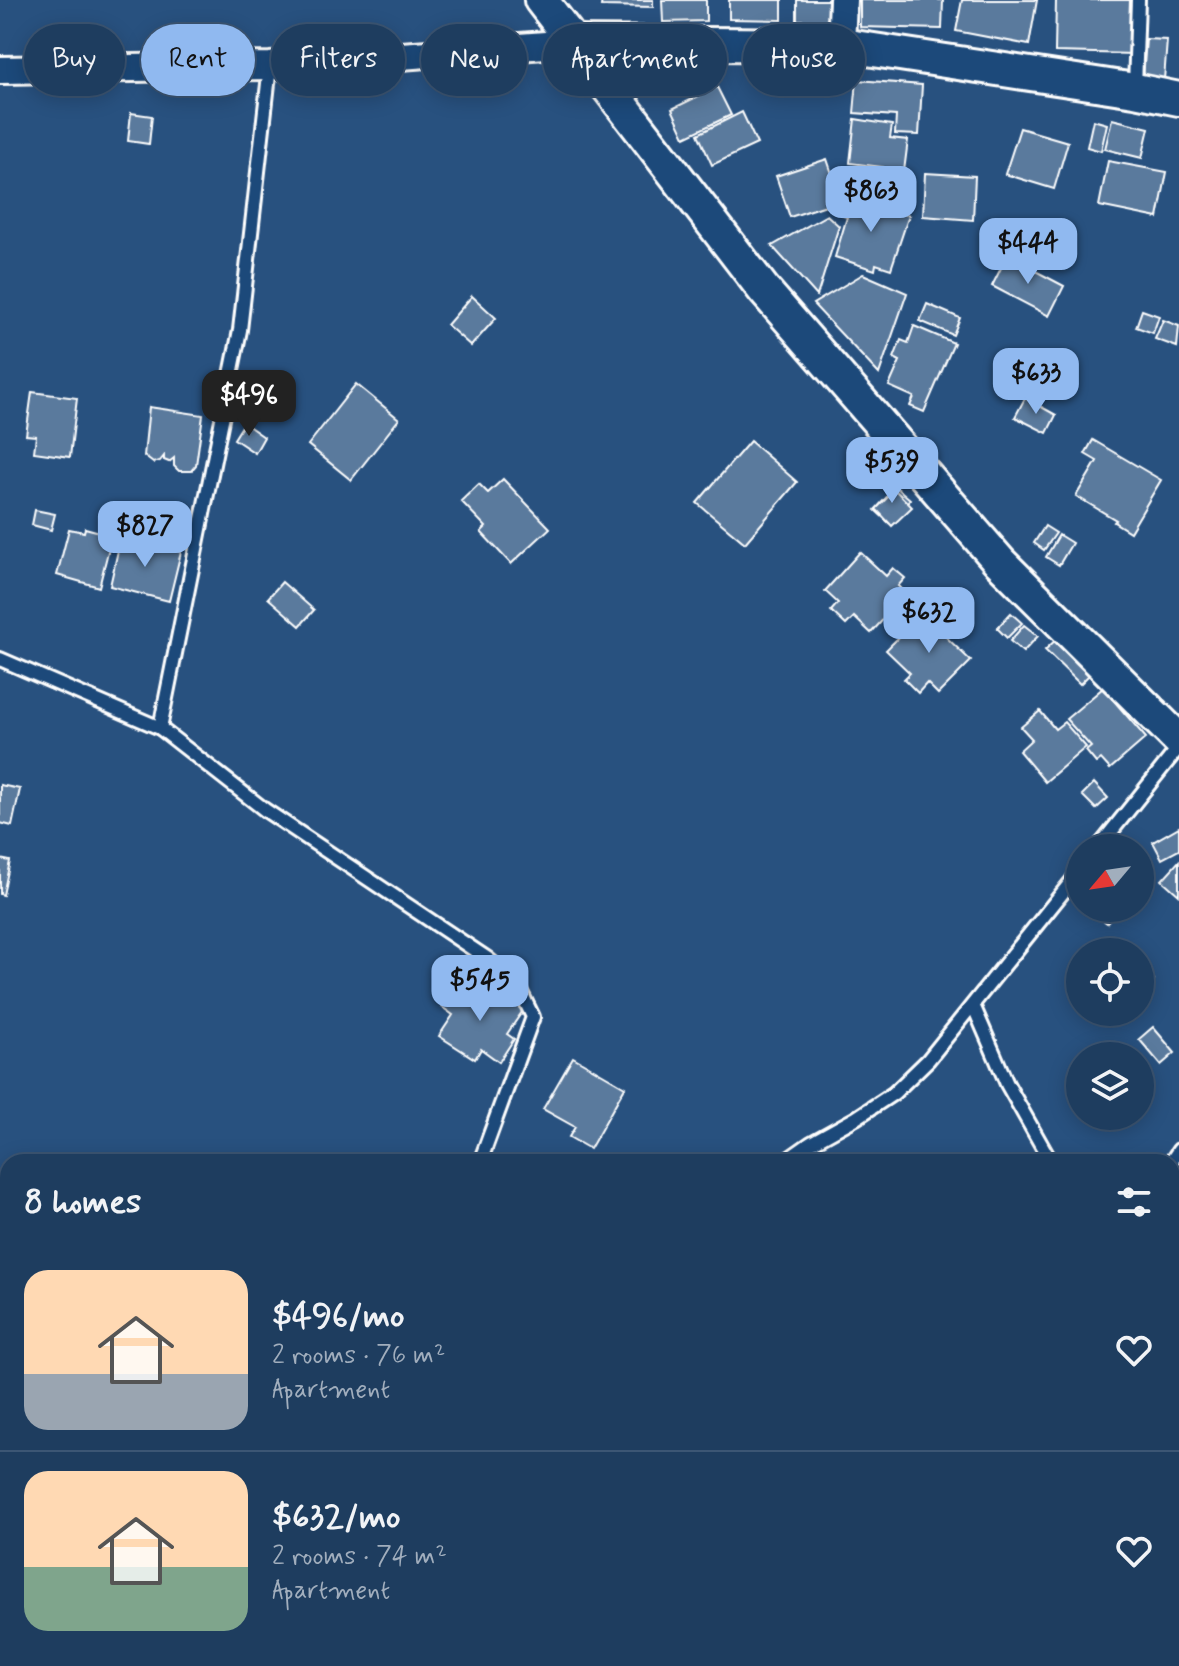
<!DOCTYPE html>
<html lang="en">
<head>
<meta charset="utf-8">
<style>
  body { margin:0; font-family:Mynerve,sans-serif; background:#2b4868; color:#f1f3f6; height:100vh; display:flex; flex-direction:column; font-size:30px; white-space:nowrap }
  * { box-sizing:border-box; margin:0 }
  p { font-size:26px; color:#a1aebd }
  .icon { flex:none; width:44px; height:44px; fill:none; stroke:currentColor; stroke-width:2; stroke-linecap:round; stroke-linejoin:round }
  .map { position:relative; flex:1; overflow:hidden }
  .details { position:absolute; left:0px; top:1154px; width:1180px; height:512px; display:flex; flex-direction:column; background:#1e3d5f; border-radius:24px 24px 0 0; box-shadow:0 4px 20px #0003,0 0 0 2px #3c5674 }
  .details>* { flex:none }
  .top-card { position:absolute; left:24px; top:24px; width:1132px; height:72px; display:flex; gap:16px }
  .needle { width:52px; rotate:241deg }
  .buttons { position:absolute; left:1066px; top:834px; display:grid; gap:16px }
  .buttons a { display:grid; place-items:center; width:88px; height:88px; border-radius:50%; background:#1e3d5f; box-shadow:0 4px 20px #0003,0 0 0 2px #3c5674; font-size:40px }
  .price { position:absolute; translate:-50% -68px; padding:0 18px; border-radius:16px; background:#90b9f0; color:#111; font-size:26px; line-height:52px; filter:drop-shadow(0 2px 4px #0008) }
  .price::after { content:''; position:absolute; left:50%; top:48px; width:24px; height:18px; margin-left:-12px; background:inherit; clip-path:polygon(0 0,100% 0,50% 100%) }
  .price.on { background:#222; color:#fff }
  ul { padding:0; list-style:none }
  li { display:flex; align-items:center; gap:24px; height:200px; padding:0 24px }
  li+li { border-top:2px solid #3c5674 }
  li span { display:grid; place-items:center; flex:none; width:224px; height:160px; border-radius:24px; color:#555 }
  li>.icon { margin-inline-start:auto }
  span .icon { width:96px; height:96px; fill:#fffc; stroke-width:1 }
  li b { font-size:34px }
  h2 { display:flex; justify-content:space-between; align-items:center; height:96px; padding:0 24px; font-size:34px }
  .pill { padding:0 28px; border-radius:36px; background:#1e3d5f; box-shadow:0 4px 20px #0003,0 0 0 2px #3c5674; font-size:28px; line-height:72px }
  .pill.on { background:#90b9f0; color:#111 }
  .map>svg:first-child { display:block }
  .building { fill:#5a7a9d; stroke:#fff; stroke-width:2 }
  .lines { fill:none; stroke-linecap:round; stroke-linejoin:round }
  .service-casing { stroke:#fff; stroke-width:18 }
  .minor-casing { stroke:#fff; stroke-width:32 }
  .tertiary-casing { stroke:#fff; stroke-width:38 }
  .service { stroke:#1f4a7a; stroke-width:12 }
  .minor { stroke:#1f4a7a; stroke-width:26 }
  .tertiary { stroke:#1f4a7a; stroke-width:32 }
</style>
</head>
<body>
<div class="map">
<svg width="1179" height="1666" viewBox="0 0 1179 1666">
  <rect width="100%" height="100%" fill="#28517f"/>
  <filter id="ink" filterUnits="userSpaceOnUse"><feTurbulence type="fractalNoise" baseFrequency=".0125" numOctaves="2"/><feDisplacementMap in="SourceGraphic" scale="16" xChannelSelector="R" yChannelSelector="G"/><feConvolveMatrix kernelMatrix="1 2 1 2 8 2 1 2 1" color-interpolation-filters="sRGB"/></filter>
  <g filter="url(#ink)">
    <g class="building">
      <path d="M602 0H653V7L601 6Z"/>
      <path d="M662 0H706V21L663 22Z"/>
      <path d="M729 0H782V20L729 19Z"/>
      <path d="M797 0H838L837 21 797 20Z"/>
      <path d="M860 0H943L942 29 860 27Z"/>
      <path d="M962 0H1037L1029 45 956 31Z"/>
      <path d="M1056 0H1135L1134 54 1055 52Z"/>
      <path d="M1146 39 1167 40 1164 80 1143 79Z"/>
      <path d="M857 80 922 85 919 135 895 134 896 116 854 113Z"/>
      <path d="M717 87 731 115 685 137 672 109Z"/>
      <path d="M742 112 757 144 712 165 698 134Z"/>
      <path d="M131 113 152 116 149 144 128 141Z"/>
      <path d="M855 119 892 125 890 138 908 140 903 179 882 176 883 167 850 163Z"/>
      <path d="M1112 119 1149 128 1142 158 1105 149Z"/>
      <path d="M1093 120 1107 124 1101 151 1087 147Z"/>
      <path d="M1020 128 1068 142 1054 189 1005 174Z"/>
      <path d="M827 159 841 200 790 217 776 176Z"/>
      <path d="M1108 161 1167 172 1158 218 1099 206Z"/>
      <path d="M925 173 975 176 973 220 923 216Z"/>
      <path d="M849 195 909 215 891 269 876 264 875 270 835 257 847 217 843 216Z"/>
      <path d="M827 215 839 226 817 296 772 246Z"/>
      <path d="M1007 256 1064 286 1049 316 992 286Z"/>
      <path d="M863 274 907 293 879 374 813 304Z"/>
      <path d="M472 296 496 318 471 346 447 325Z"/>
      <path d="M927 304 960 318 953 335 920 321Z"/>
      <path d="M1142 310 1159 316 1153 333 1136 327Z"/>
      <path d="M1163 320 1179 326 1177 347 1155 339Z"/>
      <path d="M914 326 954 343 924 412 910 406 914 397 889 386 900 361 894 358 901 340 908 343Z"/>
      <path d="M356 384 399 419 351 480 308 445Z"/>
      <path d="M32 392 77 398 70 457 34 452 36 436 26 435Z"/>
      <path d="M1025 398 1056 415 1047 433 1015 417Z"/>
      <path d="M149 407 203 415 196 465 191 471H179L174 466V458L169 462 164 460V456L160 461 153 463 144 456Z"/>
      <path d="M244 423 264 437 255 453 234 439Z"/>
      <path d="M1093 440 1161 480 1130 532 1114 522 1116 520 1076 496 1097 461 1085 454Z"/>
      <path d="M750 441 797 482 745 543 697 503Z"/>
      <path d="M503 479 550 528 511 564 481 532 486 527 461 501 479 484 488 493Z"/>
      <path d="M896 487 910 499 889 523 875 510Z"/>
      <path d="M895 490 912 507 892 526 876 509Z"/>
      <path d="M35 510 55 514 51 530 32 525Z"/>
      <path d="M1045 526 1056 533 1044 550 1034 543Z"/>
      <path d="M85 528 100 532 99 536 111 540 99 587 57 575 69 529 84 532Z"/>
      <path d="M1059 535 1072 543 1059 565 1046 557Z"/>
      <path d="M121 537 181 552 169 601 110 586Z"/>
      <path d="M860 552 886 576 893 568 905 578 898 586 906 594 871 633 854 617 846 625 831 611 838 603 825 591Z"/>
      <path d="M282 582 314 610 300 626 268 598Z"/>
      <path d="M923 613 937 628 947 619 955 626 945 636 971 661 938 694 927 683 918 693 904 679 910 673 886 650Z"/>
      <path d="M1011 613 1022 623 1007 638 997 628Z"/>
      <path d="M1024 625 1038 636 1023 652 1010 641Z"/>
      <path d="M1060 636 1094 670 1080 684 1045 650Z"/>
      <path d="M1103 688 1146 738 1110 769 1101 759 1096 763 1086 751 1091 747 1066 719Z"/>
      <path d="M1040 711 1055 729 1064 722 1086 747 1045 782 1019 751 1032 739 1021 727Z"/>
      <path d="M1094 783 1108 798 1096 809 1082 795Z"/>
      <path d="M0 785 20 789 12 826 0 823Z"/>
      <path d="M1179 827V850L1162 859 1153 842Z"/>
      <path d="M0 859 10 861 3 895 0 894Z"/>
      <path d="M1179 861V895L1162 880Z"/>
      <path d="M1094 908H1120L1107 923 1092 911Z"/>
      <path d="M1140 970 1154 980 1140 999Z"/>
      <path d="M471 984 499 1002 503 996 524 1009 507 1034 514 1039 499 1062 481 1049 475 1059 439 1036 453 1015 442 1007 453 990 463 997Z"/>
      <path d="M1153 1027 1175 1053 1161 1065 1139 1039Z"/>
      <path d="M573 1057 625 1087 590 1149 569 1137 575 1127 543 1109Z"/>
      <path d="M0 1279 8 1281 6 1326 0 1324Z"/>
      <path d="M0 1617 8 1620V1658H24L20 1666H0Z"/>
      <path d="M340 1658H414L409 1666H353Z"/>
    </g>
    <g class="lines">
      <defs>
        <g id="service">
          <path d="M1135 87 1138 0"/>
          <path d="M0 659 160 728 265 810 488 959 517 984 533 1017 480 1162"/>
          <path d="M160 728 240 330 270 66"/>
          <path d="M1098 848 1179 747"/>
          <path d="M973 1005 1007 1084 1051 1162"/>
          <path d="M784 1162 811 1143 856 1118 894 1093 928 1060 1080 871"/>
          <path d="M1171 1162 1179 1150"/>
          <path d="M0 1348 8 1353"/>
          <path d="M0 1606 8 1610"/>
          <path d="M52 1658 62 1666"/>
          <path d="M871 1658 879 1666"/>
          <path d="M239 1666 243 1658"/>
          <path d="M457 1666 460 1658"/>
          <path d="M913 1666 920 1658"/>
        </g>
        <g id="minor">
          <path d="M841 45 843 0"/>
          <path d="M0 70 270 66 572 43"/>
        </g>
        <g id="tertiary">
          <path d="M541 0 764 290 1000 562 1179 740"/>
          <path d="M572 43 841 45 1135 90 1179 99"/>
        </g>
      </defs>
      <use href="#service" class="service-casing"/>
      <use href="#minor" class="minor-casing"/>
      <use href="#tertiary" class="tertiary-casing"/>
      <use href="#service" class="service"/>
      <use href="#minor" class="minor"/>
      <use href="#tertiary" class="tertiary"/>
    </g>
  </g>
</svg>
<div class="buttons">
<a><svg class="needle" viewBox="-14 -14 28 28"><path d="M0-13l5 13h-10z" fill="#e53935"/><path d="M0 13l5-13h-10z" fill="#a1aebd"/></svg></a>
<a><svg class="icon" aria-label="locate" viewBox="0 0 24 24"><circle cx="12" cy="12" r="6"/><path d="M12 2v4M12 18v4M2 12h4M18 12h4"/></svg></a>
<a><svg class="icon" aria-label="layers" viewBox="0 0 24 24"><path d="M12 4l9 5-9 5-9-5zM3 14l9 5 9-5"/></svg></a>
</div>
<b class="price" style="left:871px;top:234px">$863</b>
<b class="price" style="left:1028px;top:286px">$444</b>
<b class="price" style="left:1036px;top:416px">$633</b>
<b class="price on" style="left:249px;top:438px">$496</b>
<b class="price" style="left:892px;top:505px">$539</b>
<b class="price" style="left:145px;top:569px">$827</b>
<b class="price" style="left:929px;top:655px">$632</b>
<b class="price" style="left:480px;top:1023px">$545</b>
<div class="top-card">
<a class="pill">Buy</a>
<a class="pill on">Rent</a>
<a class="pill">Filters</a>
<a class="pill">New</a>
<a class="pill">Apartment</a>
<a class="pill">House</a>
</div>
<section class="details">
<h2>8 homes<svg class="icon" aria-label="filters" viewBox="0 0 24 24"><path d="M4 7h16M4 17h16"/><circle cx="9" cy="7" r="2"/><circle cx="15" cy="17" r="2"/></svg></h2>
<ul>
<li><span style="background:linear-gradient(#ffd9b3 65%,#9aa5b1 0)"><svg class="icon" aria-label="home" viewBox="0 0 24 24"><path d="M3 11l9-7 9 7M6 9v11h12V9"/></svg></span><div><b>$496/mo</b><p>2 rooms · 76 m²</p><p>Apartment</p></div><svg class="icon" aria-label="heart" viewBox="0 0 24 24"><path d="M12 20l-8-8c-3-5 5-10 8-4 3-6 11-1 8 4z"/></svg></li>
<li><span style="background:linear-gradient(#ffd9b3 60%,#7fa58c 0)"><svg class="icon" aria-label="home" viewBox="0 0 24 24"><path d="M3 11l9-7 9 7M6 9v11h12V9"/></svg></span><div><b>$632/mo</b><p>2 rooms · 74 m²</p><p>Apartment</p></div><svg class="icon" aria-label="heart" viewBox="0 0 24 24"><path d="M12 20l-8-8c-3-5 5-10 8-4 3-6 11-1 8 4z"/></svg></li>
</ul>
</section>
</div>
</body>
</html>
